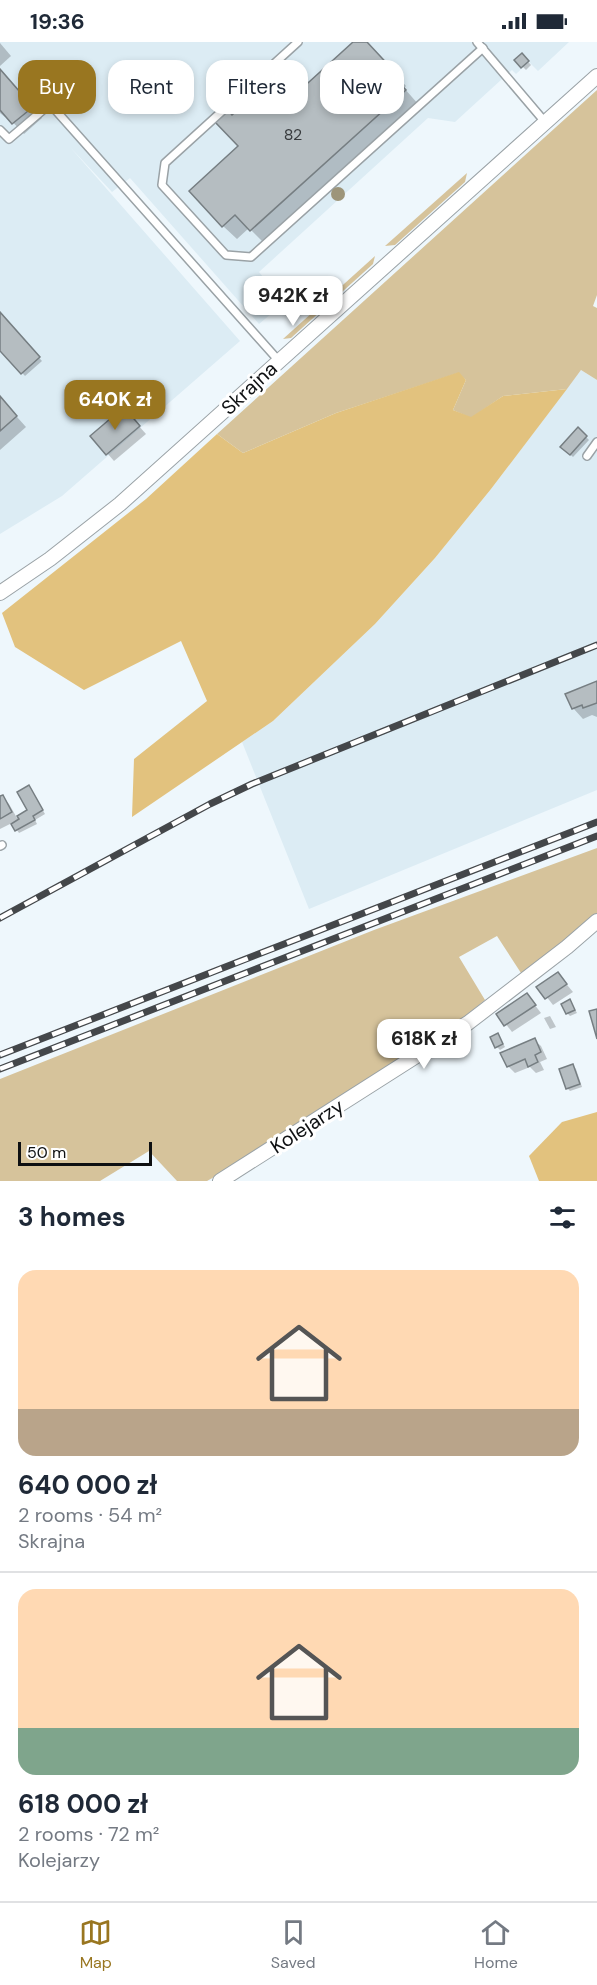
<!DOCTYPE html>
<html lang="en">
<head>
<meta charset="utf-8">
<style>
  body { margin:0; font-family:"DM Sans",sans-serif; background:#f6f6f7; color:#1f2937; height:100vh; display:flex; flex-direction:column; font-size:22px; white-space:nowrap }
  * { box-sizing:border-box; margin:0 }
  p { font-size:20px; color:#747a83 }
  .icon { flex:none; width:33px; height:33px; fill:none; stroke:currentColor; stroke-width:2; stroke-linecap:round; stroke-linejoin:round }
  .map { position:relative; height:1139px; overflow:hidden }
  .side { display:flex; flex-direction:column; background:#fff; flex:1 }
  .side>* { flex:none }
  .top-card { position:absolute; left:18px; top:18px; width:561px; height:54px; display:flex; gap:12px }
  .scale { position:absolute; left:18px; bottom:15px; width:134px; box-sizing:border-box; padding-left:6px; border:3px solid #0e1012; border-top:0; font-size:16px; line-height:21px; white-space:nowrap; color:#0e1012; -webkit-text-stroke:4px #fff; paint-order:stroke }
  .price { position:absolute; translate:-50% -51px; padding:0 14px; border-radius:12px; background:#fff; color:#222; font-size:20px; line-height:39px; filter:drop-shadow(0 2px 3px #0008) }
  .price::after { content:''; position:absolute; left:50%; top:36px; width:18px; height:14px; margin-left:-9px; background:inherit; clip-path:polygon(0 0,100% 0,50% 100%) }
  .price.on { background:#997620; color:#fff }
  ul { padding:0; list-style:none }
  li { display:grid; align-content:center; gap:12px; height:318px; padding:0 18px }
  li+li { border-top:2px solid #e0e1e3 }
  li span { display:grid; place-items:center; height:186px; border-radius:18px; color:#555 }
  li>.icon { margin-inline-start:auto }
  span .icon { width:108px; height:108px; fill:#fffc; stroke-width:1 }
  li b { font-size:26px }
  h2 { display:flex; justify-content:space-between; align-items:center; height:72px; padding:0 18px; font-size:26px }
  .chip { padding:0 21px; border-radius:18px; background:#fff; box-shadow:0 3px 9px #0003; font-size:21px; line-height:54px }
  .chip.on { background:#997620; color:#fff }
  .status { display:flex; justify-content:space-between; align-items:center; height:42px; padding:0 30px; background:#fff; direction:ltr }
  .status svg { height:16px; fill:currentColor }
  .tabs { display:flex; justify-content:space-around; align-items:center; height:84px; border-top:2px solid #e0e1e3; background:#fff; font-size:16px; color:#747a83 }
  .tabs a { display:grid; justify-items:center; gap:3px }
  .tabs .on { color:#997620 }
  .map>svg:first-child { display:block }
  .built { fill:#dcecf4 }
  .green { fill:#d6c39b }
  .forest { fill:#e2c27e }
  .shadow { fill:#0003 }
  .building { fill:#b5bdc1; stroke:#767e82; stroke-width:1.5 }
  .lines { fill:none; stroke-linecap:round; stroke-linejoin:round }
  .lane-casing { stroke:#9aa2a6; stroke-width:10 }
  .street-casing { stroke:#9aa2a6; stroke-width:16 }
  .lane { stroke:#fff; stroke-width:7 }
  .street { stroke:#fff; stroke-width:14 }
  .rail-casing { stroke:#44474a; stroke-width:7 }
  .rail { stroke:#fff; stroke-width:4.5; stroke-dasharray:14; stroke-linecap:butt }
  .tree { fill:#9d957a }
  .labels { text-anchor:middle; stroke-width:6; stroke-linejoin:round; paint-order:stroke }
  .number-label { font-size:16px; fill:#383b3e }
  .street-label { font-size:20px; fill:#0e1012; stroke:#fff }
</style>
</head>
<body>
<div class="status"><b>19:36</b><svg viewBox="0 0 49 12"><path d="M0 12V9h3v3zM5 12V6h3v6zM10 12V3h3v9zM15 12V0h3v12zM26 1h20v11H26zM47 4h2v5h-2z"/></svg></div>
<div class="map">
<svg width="597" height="1139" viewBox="0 0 597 1139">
  <rect width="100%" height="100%" fill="#eef7fc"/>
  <g class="built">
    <path d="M0 0H569L538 29 529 20 516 32 512 28 455 80 428 76 259 230 284 261 259 282 130 136 112 150 70 105 240 299 62 454 0 492Z"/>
    <path d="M581 328 597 338V748L309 867 242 700 273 679 375 582 435 516 491 447Z"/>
  </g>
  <g class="green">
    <path d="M597 48V253L593 264 597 266V338L581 328 567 347 503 354 471 376 453 368 466 338 458 331 336 371 243 411 217 392Z"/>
    <path d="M467 131 465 140 395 203 385 204Z"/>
    <path d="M375 214 373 222 291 296 283 297Z"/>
    <path d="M597 806V871L559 903 521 931 497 894 459 915 485 958 462 977 257 1111 207 1139H177L149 1109 100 1139H0V1037L374 888Z"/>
  </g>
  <g class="forest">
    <path d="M459 330 466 338 453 368 471 375 503 354 567 347 491 447 435 516 375 582 273 679 132 775 134 717 207 659 181 599 84 648 15 605 2 571 146 457 217 392 243 411 336 371Z"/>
    <path d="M597 1070V1139H539L529 1114 562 1080Z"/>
  </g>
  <g class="shadow">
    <path d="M355 0H366L406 44 404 46 419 63 265 202 249 186 237 197 223 184 240 104 233 75 287 61Z"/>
    <path d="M0 1 11 14 0 24Z"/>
    <path d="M522 13 531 23 526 28 516 18Z"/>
    <path d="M0 28 42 76 24 92 7 74 5 75 0 71Z"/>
    <path d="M0 272 42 319 25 334 0 306Z"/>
    <path d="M0 356 26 385 0 408Z"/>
    <path d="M130 374 146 392 114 419 92 394Z"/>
    <path d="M578 387 589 398 573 415 562 405Z"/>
    <path d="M597 640V675L592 673 583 677 573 666Z"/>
    <path d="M29 745 45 772 35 778 37 782 19 791 12 781 0 787V756L2 755 9 762 17 776 29 769Z"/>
    <path d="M558 932 573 950 553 963 539 945Z"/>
    <path d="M527 953 541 971 512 990 498 972Z"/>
    <path d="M570 959 577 971 570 974 567 971Z"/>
    <path d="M550 974 556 985 550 987 544 976Z"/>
    <path d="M498 993 505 1005 500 1008 497 1005Z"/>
    <path d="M534 998 541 1004 547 1017 540 1020 544 1028 536 1031 530 1025 515 1031 508 1024Z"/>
    <path d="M573 1024 576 1027 582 1045 570 1049 567 1046Z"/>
  </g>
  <g class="building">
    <path d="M353 0H367L394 29 391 32 406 48 250 189 235 173 222 185 189 149 238 104 215 80 228 68 232 73 269 40 287 60Z"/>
    <path d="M522 11 529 19 521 26 514 18Z"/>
    <path d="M0 27 33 65 12 82 0 68Z"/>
    <path d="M0 270 40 315 21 332 0 309Z"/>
    <path d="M0 354 17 374 0 389Z"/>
    <path d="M124 365 140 384 106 413 90 394Z"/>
    <path d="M578 385 587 394 570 413 560 405Z"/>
    <path d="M597 639V661L583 666 582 663 572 667 565 652Z"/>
    <path d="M29 743 43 768 33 774 35 778 15 789 11 782 19 777 17 774 27 768 17 750Z"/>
    <path d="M3 753 12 770 0 777V754Z"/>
    <path d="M558 930 567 942 545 957 536 945Z"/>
    <path d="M527 951 536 963 504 984 496 972Z"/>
    <path d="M570 957 575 968 566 972 561 962Z"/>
    <path d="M597 967V997L589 969Z"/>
    <path d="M498 991 503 1002 495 1006 490 995Z"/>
    <path d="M535 996 541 1010 535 1013 538 1020 528 1025 525 1017 507 1025 500 1011Z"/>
    <path d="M573 1022 580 1042 566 1047 559 1027Z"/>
  </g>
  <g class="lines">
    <defs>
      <g id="lane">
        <path d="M298 0 165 121 162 143 226 213 251 215 483 6"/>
        <path d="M477 0 545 80"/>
        <path d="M0 88 9 97 50 62 279 319"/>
        <path d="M587 414 597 400"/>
        <path d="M0 804 2 803"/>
      </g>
      <g id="street">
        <path d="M0 551 50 517 120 462 597 34"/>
        <path d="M220 1139 468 981 567 905 597 879"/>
      </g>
    </defs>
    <use href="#lane" class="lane-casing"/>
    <use href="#street" class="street-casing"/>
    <use href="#lane" class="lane"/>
    <use href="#street" class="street"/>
    <defs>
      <g id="rail">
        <path d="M0 876 210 762 252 742 597 603"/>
        <path d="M0 1013 597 780"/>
        <path d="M0 1027 597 794"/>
      </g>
    </defs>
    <use href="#rail" class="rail-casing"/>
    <use href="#rail" class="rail"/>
  </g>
  <circle class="tree" cx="338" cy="152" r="7"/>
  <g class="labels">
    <g class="number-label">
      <text x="293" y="98">82</text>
    </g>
    <g class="street-label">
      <text transform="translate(249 346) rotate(-43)" y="7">Skrajna</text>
      <text transform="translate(307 1084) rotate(-33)" y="7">Kolejarzy</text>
    </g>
  </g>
</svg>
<div class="scale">50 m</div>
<b class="price" style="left:293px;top:285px">942K zł</b>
<b class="price on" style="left:115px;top:389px">640K zł</b>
<b class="price" style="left:424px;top:1028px">618K zł</b>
<div class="top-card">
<a class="chip on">Buy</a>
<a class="chip">Rent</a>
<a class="chip">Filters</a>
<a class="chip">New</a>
</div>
</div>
<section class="side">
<h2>3 homes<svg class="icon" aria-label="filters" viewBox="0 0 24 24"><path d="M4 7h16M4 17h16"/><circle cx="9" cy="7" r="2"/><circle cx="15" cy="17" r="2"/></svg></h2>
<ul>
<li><span style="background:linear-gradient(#ffd9b3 75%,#b9a48a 0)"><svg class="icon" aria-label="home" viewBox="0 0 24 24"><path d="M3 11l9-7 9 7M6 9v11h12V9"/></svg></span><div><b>640 000 zł</b><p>2 rooms · 54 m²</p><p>Skrajna</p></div></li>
<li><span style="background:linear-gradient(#ffd9b3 75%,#7fa58c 0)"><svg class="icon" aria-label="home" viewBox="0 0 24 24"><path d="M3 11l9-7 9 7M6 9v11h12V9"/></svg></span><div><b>618 000 zł</b><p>2 rooms · 72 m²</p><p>Kolejarzy</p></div></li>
</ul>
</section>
<nav class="tabs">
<a class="on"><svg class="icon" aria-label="map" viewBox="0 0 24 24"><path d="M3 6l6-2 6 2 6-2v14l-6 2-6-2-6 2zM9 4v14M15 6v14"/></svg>Map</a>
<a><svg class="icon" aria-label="saved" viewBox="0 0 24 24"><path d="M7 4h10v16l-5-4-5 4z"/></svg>Saved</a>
<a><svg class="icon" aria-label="home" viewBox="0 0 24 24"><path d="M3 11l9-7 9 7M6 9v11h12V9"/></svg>Home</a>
</nav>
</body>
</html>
